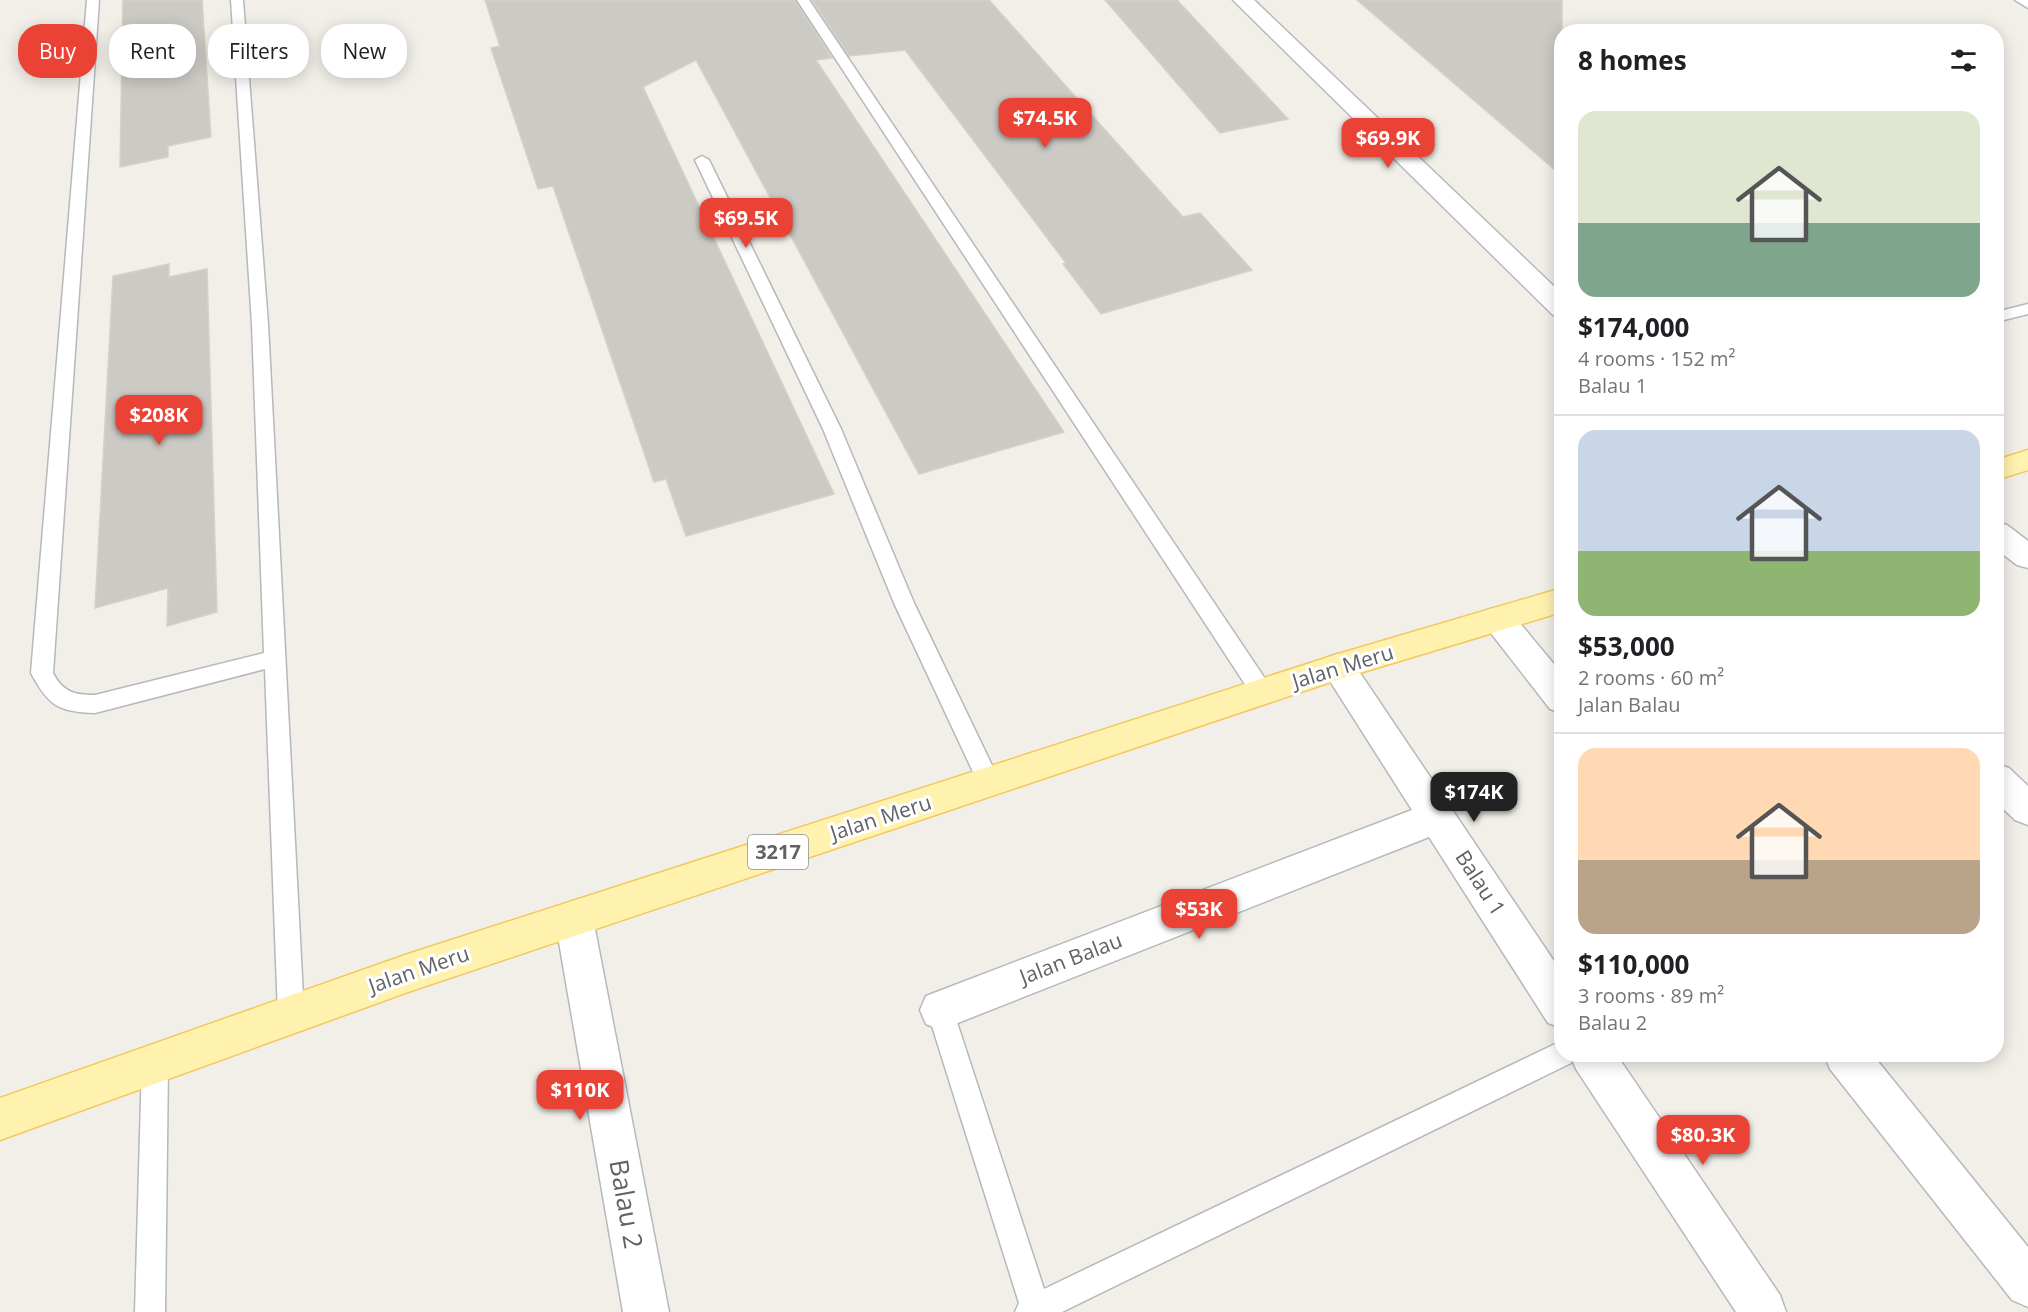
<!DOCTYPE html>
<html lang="en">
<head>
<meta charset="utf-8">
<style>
  body { margin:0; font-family:"Open Sans",sans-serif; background:#f2f2f2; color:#202124; height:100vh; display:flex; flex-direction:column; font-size:22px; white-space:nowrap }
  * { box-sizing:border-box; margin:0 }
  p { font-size:20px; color:#757577 }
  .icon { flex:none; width:33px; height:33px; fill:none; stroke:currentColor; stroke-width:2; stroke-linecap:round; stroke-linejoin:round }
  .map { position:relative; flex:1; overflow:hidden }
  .drawer { position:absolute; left:1554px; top:24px; width:450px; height:1038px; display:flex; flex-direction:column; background:#fff; border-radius:24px; box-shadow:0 3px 15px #0003 }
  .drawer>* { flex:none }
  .banner { position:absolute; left:18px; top:24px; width:570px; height:54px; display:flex; gap:12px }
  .price { position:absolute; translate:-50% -51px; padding:0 14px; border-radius:12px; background:#ea4335; color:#fff; font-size:20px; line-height:39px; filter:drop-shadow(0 2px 3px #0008) }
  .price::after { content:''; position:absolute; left:50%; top:36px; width:18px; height:14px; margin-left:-9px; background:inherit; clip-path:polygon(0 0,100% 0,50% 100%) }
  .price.active { background:#222; color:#fff }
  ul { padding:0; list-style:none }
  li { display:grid; align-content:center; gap:12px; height:318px; padding:0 24px }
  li+li { border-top:2px solid #e0e0e0 }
  li span { display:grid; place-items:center; height:186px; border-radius:18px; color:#555 }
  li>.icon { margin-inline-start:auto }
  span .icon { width:108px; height:108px; fill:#fffc; stroke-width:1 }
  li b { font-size:26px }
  h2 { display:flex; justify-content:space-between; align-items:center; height:72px; padding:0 24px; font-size:26px }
  .tag { padding:0 21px; border-radius:24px; background:#fff; box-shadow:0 3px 15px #0003; font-size:21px; line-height:54px }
  .tag.active { background:#ea4335; color:#fff }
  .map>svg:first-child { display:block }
  .building { fill:#cccac5; stroke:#d6d1c6; stroke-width:1.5 }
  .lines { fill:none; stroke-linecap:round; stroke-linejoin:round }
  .lane-casing { stroke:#b5b8bc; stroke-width:3 }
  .street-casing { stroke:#b5b8bc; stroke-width:3 }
  .secondary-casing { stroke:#b6babf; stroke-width:3 }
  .primary-casing { stroke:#f2c960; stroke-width:3 }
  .lane { fill:#fff; fill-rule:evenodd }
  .street { fill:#fff; fill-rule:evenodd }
  .secondary { fill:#fff; fill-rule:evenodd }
  .primary { fill:#fff2af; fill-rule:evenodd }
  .labels { text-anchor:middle; stroke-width:6; stroke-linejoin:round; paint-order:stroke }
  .shield { fill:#fff; stroke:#8f9295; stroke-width:1.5 }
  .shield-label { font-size:20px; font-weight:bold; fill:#5f6368 }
  .street-label { font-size:21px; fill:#5f6368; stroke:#fff }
  .near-street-label { font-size:26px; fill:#5f6368; stroke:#fff }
</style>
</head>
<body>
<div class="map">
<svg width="2028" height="1312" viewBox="0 0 2028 1312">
  <rect width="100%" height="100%" fill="#f1efe8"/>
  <g class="building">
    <path d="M123 0H202L211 137 168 146V157L120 167Z"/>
    <path d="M485 0H795L832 58 816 60 1064 432 919 474 696 60 643 87 834 494 686 536 666 479 654 482 553 186 538 189 491 48 500 46Z"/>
    <path d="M812 0H989L1183 217 1200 213 1252 270 1101 314 1063 264 1066 263 905 50 849 56Z"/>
    <path d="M1105 0H1177L1288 119 1220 133Z"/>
    <path d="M1357 0H1562V176Z"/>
    <path d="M169 264V277L207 269 217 612 167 626 168 588 95 608 113 276Z"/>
  </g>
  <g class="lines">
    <defs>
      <g id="lane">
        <path d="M87 0H99L53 673C63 692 74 695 95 695L264 653 252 324 231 0H243L268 324 304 1015 300 1024 291 1028 282 1024 278 1015 265 669 95 713C58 712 48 705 31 673Z"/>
        <path d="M797 0H809L1270 686 1273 692 1270 698 1262 701 1254 698Z"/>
        <path d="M2015 0H2028V8Z"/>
        <path d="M702 156 709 160 841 429 914 603 1000 782 997 789 989 792 981 789 894 603 823 429 695 160Z"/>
        <path d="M2028 304V314L1996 322V312Z"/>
        <path d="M940 998 949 1001 953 1010 1044 1289 1553 1045 1562 1041V1054H1575L1571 1063 1062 1312H1015L1019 1303 927 1010 931 1001Z"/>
        <path d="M155 1051 164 1055 168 1064 165 1312H135L142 1064 146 1055Z"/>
      </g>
      <g id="street">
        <path d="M1996 522 2007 525 2028 541V568L2017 565 1996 549Z"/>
        <path d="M1498 607 1509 610 1562 674V713L1550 709 1487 628 1482 619 1487 610Z"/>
        <path d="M1338 654 1350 658 1562 973V1028L1548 1023 1429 837 940 1030 926 1024 920 1010 926 996 1412 810 1321 667 1326 658Z"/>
        <path d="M1996 764 2009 768 2028 786V825L2015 820 1996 802Z"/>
        <path d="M574 901 588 906 593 919 669 1312H623L555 919 560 906Z"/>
        <path d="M1570 1054H1616L1780 1295 1786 1312H1736L1576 1069Z"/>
        <path d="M1824 1054H1872L2028 1247V1307L2012 1300 1830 1069Z"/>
      </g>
      <path id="secondary" d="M1233 0H1254L1562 294V317L1553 315Z"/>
      <g id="primary">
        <path d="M2028 450V470L1996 480V460Z"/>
        <path d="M1562 588V612L1340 679 408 992 0 1140V1098L408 954 1338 654Z"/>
      </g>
    </defs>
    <use href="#lane" class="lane-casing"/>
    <use href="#street" class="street-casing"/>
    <use href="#secondary" class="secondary-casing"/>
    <use href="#primary" class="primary-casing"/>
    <use href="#lane" class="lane"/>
    <use href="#street" class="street"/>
    <use href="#secondary" class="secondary"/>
    <use href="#primary" class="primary"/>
  </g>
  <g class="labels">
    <rect class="shield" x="748" y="835" width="60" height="34" rx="4.5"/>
    <g class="shield-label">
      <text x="778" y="859">3217</text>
    </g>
    <g class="street-label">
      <text transform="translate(1343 667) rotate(-17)" y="7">Jalan Meru</text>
      <text transform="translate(881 818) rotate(-18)" y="7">Jalan Meru</text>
      <text transform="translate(1480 883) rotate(57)" y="7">Balau 1</text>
      <text transform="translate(1071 959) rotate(-21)" y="7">Jalan Balau</text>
      <text transform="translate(419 970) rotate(-19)" y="7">Jalan Meru</text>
    </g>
    <g class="near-street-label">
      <text transform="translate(626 1204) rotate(80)" y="9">Balau 2</text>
    </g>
  </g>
</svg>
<b class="price" style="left:1045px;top:149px">$74.5K</b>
<b class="price" style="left:1388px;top:169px">$69.9K</b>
<b class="price" style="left:746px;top:249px">$69.5K</b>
<b class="price" style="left:159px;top:446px">$208K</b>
<b class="price active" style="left:1474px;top:823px">$174K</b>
<b class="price" style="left:1199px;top:940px">$53K</b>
<b class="price" style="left:580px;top:1121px">$110K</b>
<b class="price" style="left:1703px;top:1166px">$80.3K</b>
<div class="banner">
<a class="tag active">Buy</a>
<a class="tag">Rent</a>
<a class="tag">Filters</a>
<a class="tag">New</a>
</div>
<section class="drawer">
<h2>8 homes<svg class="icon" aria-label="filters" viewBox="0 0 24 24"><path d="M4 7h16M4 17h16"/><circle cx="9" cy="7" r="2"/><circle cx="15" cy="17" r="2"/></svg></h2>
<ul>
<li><span style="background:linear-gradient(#dfe7d0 60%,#7fa58c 0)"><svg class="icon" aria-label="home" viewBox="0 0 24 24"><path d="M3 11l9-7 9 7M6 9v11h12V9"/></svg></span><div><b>$174,000</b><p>4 rooms · 152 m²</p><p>Balau 1</p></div></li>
<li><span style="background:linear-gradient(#c9d6e8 65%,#8fb573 0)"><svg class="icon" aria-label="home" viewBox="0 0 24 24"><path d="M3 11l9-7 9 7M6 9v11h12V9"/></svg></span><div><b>$53,000</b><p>2 rooms · 60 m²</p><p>Jalan Balau</p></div></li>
<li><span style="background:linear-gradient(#ffd9b3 60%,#b9a48a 0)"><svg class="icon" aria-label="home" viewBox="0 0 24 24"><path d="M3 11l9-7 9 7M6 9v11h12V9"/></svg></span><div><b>$110,000</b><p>3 rooms · 89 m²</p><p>Balau 2</p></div></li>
</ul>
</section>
</div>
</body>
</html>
